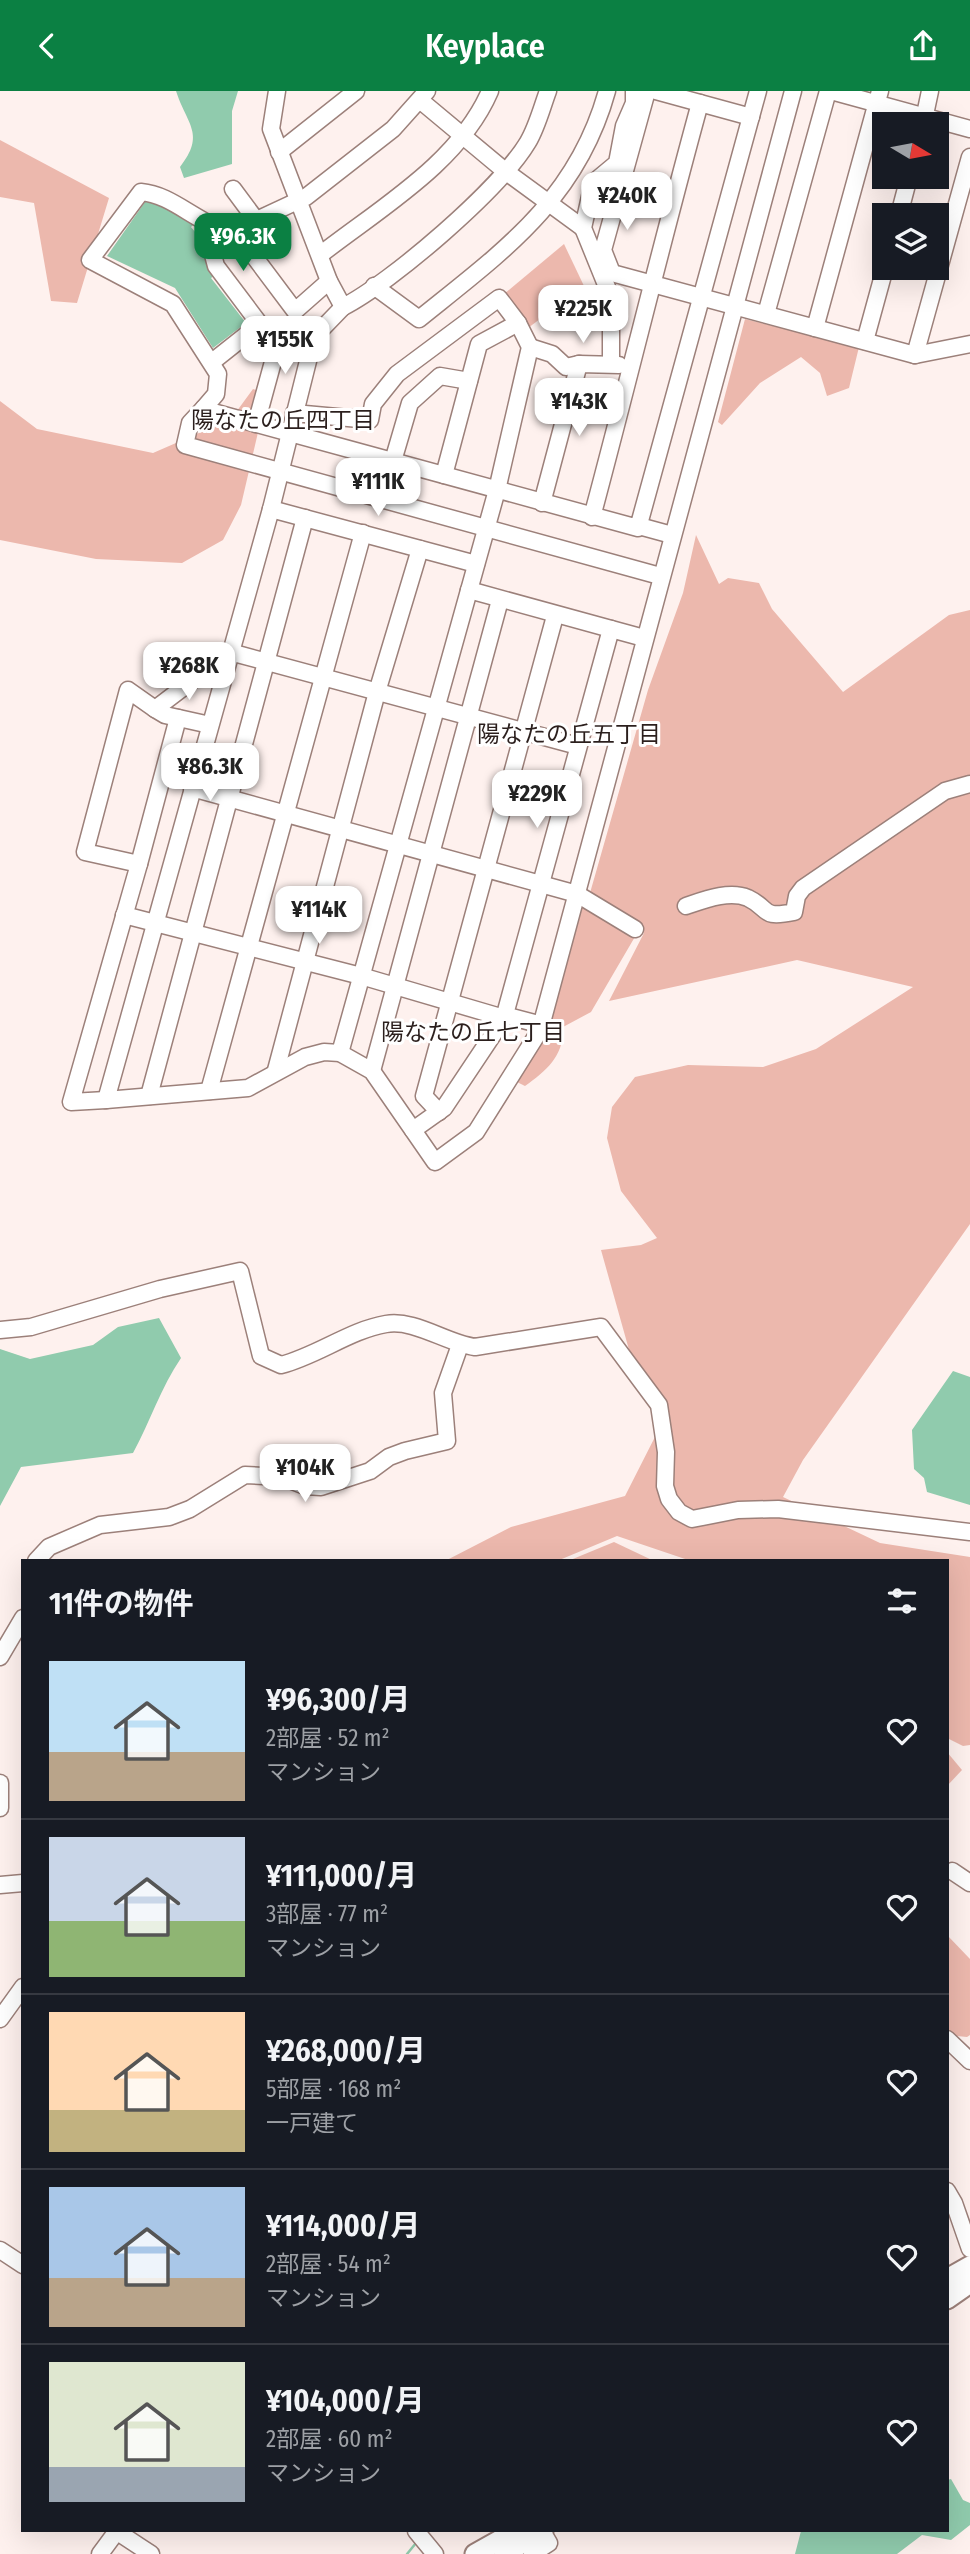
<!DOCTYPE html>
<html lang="ja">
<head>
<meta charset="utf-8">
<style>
  body { margin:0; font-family:"Fira Sans Condensed","Noto Sans JP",sans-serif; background:#242831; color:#f1f3f6; height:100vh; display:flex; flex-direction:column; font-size:26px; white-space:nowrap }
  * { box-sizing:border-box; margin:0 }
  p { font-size:23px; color:#9ea1a6 }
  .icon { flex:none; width:38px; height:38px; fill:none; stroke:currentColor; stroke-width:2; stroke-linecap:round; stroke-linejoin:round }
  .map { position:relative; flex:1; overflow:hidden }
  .drawer { position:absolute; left:21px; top:1468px; width:928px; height:973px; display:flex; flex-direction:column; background:#171b24; border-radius:0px; box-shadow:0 7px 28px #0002 }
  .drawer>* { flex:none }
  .needle { width:46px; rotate:100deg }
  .controls { position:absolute; left:872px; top:21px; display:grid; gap:14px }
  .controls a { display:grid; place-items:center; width:77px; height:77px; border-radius:0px; background:#171b24; box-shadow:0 7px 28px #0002; font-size:35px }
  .price { position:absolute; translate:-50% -60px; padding:0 16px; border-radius:14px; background:#fff; color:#222; font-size:23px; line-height:46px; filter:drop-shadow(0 2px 4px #0008) }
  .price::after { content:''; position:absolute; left:50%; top:42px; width:21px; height:16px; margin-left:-10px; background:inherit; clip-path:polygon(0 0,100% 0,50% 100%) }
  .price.selected { background:#0b8043; color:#fff }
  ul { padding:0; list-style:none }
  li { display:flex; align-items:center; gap:21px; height:175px; padding:0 28px }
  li+li { border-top:2px solid #363941 }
  li span { display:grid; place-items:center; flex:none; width:196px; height:140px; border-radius:0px; color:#555 }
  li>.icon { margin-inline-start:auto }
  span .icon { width:84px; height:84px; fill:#fffc; stroke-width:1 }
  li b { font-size:30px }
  h2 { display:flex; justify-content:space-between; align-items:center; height:84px; padding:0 28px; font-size:30px }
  header { display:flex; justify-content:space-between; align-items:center; height:91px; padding:0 28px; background:#0b8043; color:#fff; font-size:32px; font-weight:600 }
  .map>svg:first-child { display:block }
  .green { fill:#ecb8ad }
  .water { fill:#90cbad }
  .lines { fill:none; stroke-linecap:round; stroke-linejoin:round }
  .stream { stroke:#90cbad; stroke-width:2.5 }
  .minor-casing { stroke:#9c807a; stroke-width:19 }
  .major-casing { stroke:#9c807a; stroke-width:23 }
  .minor { stroke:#fff; stroke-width:16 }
  .major { stroke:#fff; stroke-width:19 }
  .labels { text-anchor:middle; stroke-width:6; stroke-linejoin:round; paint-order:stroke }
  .neighbourhood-label { font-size:23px; fill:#2b1f1d; stroke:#fff }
</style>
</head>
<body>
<header><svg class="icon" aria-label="back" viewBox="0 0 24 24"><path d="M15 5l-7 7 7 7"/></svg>Keyplace<svg class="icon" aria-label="share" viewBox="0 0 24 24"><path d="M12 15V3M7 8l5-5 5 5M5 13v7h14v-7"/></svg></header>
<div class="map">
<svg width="970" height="2463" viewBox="0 0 970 2463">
  <rect width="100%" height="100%" fill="#fef1ee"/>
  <g class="green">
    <path d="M0 49 109 107 77 212 51 210 34 112 0 106Z"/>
    <path d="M564 153 584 195 528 237 504 203Z"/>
    <path d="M745 228 859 256 849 297 827 305 820 282 801 266 760 292 722 334 718 331Z"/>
    <path d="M253 298 267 303 241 414 223 449 182 472 96 468 0 449V310L37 338 153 362 231 328Z"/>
    <path d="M696 444 719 493 728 487 759 492 772 518 843 601 949 524 970 519V1133L803 1369 783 1406 880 1452 970 1466V1654L963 1655 947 1647V1470H691L617 1445 557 1470H445L511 1436 625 1405 659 1338 633 1273 601 1159 641 1154 657 1147 621 1100 607 1047 612 1016 635 986 688 974 763 976 816 958 913 896 797 869 609 910 644 842 590 802 648 599 683 502Z"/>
    <path d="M585 812 636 844 591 921 563 936C564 965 547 979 525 995L515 990 579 814Z"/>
    <path d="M614 1451 654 1470H568Z"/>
    <path d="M947 1661 962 1679 947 1695Z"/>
    <path d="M947 1844 970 1868V1944L967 1946 947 1944Z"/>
  </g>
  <g class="water">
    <path d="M176 0H238L232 20V73L184 87 180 76C206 43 187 34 176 0Z"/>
    <path d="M145 111 158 112 194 133 191 136 196 142 202 139 217 183 211 187 246 232 213 257 175 197 107 165Z"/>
    <path d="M159 1227 181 1267C161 1296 150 1331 133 1362L21 1376 0 1415V1258L30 1268 93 1254 118 1236Z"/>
    <path d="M953 1280 970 1286V1414L927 1401 924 1387 914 1378 912 1339Z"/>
    <path d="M951 2388 963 2409 970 2412V2434L951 2449 922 2444 897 2463H795L801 2440H947V2389Z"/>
  </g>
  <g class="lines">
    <path class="stream" d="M407 2463 416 2452"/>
    <defs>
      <g id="minor">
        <path d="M277 0 271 38 329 190 343 216C392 191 500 98 528 51 537 36 542 16 548 0"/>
        <path d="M647 0 603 159 612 182 915 264 970 253"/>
        <path d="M656 0 751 26"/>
        <path d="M831 0 970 38"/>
        <path d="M421 10 505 80 583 137"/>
        <path d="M923 33 930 0"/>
        <path d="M279 61 356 0"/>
        <path d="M233 98 256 129"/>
        <path d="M899 124 909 86"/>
        <path d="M320 164C380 117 459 72 490 0"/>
        <path d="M329 190 295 220 244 152 248 133 306 106 393 38 427 0"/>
        <path d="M374 195 419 228C502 161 577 109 607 0"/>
        <path d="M343 216 314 246 271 418 106 1009 248 997 305 966 324 961 340 962 372 980 435 1071 476 1041 540 939 793 0"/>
        <path d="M766 223 828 0"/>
        <path d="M815 237 880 0"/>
        <path d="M865 250 885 177"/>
        <path d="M530 256 552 263 566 276 579 273 619 274"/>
        <path d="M310 264 277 256 216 175 204 130C182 118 164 103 141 101L90 169 173 213 218 283 216 303 204 317 213 321 638 437 758 0"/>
        <path d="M915 264 970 66"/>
        <path d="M212 271 260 233"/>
        <path d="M611 272V206L583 137 593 92 617 72 624 35 634 12V0"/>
        <path d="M204 317 190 332 185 354 660 485"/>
        <path d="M294 322 370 329 373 313 397 283 499 207 518 232 530 256 497 399 340 962"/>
        <path d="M256 333 277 256"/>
        <path d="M393 370 410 312 440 285 469 290"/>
        <path d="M444 384 479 253 518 232"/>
        <path d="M542 412 579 273"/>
        <path d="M271 418 476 473"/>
        <path d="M592 426C629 288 662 150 700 12"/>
        <path d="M639 435 672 444"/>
        <path d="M611 538 644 547"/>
        <path d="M155 618 165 624 210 634"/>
        <path d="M192 697 577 803 635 838"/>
        <path d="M139 773 178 627"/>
        <path d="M686 815C704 809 729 799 748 807 771 818 760 828 794 821L797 805 803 797 945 700 970 693"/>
        <path d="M124 824 361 885 504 927"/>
        <path d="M504 924 542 934"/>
        <path d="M276 979 377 601 420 458"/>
        <path d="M372 980 500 509"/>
        <path d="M209 1000 363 442"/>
        <path d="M149 1005 305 427"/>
        <path d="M106 1009 71 1011 139 773 85 761 128 599 155 618 230 561 578 655"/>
        <path d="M439 1021 424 1005 555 525"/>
        <path d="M413 1039 444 1017 504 927 611 538 469 499"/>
        <path d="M0 1239 31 1236 160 1198 240 1180 261 1265 281 1274C317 1265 350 1239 386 1233 415 1228 446 1252 475 1256L601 1236 659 1314 666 1361 665 1395 669 1408 679 1421 692 1428 738 1419 778 1418 970 1441"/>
        <path d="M36 1470 49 1456 100 1434 169 1426 190 1418 245 1384 282 1386 305 1395 321 1396 370 1380 389 1366 405 1360 447 1350 443 1302 460 1254"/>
        <path d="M0 1566 23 1527"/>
        <path d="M0 1692V1717"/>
        <path d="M952 1780 970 1792"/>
        <path d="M0 1794 23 1792"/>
        <path d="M0 1928 23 1896"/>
        <path d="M947 1948 970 1970"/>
        <path d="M947 2100 954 2112 970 2158"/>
        <path d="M0 2159 23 2174"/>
        <path d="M116 2440 151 2463"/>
        <path d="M416 2440 435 2463"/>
        <path d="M100 2463 117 2440"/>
        <path d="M532 2463 549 2452 542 2440"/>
      </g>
      <g id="major">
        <path d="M947 2188 970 2175"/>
        <path d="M947 2208 970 2192"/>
        <path d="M475 2463 516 2440"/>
        <path d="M504 2463 543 2440"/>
      </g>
    </defs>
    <use href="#minor" class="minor-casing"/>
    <use href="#major" class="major-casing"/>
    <use href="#minor" class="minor"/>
    <use href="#major" class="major"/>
  </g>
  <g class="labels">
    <g class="neighbourhood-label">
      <text x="283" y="337">陽なたの丘四丁目</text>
      <text x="569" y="651">陽なたの丘五丁目</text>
      <text x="473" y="949">陽なたの丘七丁目</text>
    </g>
  </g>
</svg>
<div class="controls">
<a><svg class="needle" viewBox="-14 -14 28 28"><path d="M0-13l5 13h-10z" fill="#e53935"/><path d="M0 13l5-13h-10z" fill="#9ea1a6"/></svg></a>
<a><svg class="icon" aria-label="layers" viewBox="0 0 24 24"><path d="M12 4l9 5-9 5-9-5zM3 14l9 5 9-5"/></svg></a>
</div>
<b class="price" style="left:627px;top:141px">¥240K</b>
<b class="price selected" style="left:243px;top:182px">¥96.3K</b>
<b class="price" style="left:583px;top:254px">¥225K</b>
<b class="price" style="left:285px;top:285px">¥155K</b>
<b class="price" style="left:579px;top:347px">¥143K</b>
<b class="price" style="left:378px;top:427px">¥111K</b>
<b class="price" style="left:189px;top:611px">¥268K</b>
<b class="price" style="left:210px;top:712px">¥86.3K</b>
<b class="price" style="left:537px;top:739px">¥229K</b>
<b class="price" style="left:319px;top:855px">¥114K</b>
<b class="price" style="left:305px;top:1413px">¥104K</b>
<section class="drawer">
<h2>11件の物件<svg class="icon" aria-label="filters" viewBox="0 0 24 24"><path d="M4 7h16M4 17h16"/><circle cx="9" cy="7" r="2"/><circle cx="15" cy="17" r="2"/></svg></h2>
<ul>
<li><span style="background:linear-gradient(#bfe0f5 65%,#b9a48a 0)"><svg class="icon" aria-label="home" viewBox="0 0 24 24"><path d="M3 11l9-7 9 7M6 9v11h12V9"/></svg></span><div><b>¥96,300/月</b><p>2部屋 · 52 m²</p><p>マンション</p></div><svg class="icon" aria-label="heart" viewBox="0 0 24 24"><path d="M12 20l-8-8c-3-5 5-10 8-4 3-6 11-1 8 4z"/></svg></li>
<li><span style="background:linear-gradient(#c9d6e8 60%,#8fb573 0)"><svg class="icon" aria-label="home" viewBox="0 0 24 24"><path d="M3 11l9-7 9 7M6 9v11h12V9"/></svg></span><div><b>¥111,000/月</b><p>3部屋 · 77 m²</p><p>マンション</p></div><svg class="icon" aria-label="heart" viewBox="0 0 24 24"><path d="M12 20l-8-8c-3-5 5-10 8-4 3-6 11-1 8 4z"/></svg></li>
<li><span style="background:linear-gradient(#ffd9b3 70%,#c2b280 0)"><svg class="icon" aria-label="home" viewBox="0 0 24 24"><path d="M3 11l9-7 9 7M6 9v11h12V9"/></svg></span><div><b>¥268,000/月</b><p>5部屋 · 168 m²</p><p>一戸建て</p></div><svg class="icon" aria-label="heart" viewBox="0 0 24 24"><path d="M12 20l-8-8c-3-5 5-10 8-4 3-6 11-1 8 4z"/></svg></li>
<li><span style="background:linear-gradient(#a9c7e8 65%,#b9a48a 0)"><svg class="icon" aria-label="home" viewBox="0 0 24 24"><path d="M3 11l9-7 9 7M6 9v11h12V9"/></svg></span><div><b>¥114,000/月</b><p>2部屋 · 54 m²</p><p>マンション</p></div><svg class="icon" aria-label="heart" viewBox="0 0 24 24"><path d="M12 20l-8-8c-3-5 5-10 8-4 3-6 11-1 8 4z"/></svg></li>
<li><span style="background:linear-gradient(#dfe7d0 75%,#9aa5b1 0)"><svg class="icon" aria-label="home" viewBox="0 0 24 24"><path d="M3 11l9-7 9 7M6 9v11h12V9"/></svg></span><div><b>¥104,000/月</b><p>2部屋 · 60 m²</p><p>マンション</p></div><svg class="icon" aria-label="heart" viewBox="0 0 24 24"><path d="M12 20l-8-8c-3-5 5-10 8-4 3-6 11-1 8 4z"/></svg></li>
</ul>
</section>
</div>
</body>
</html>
